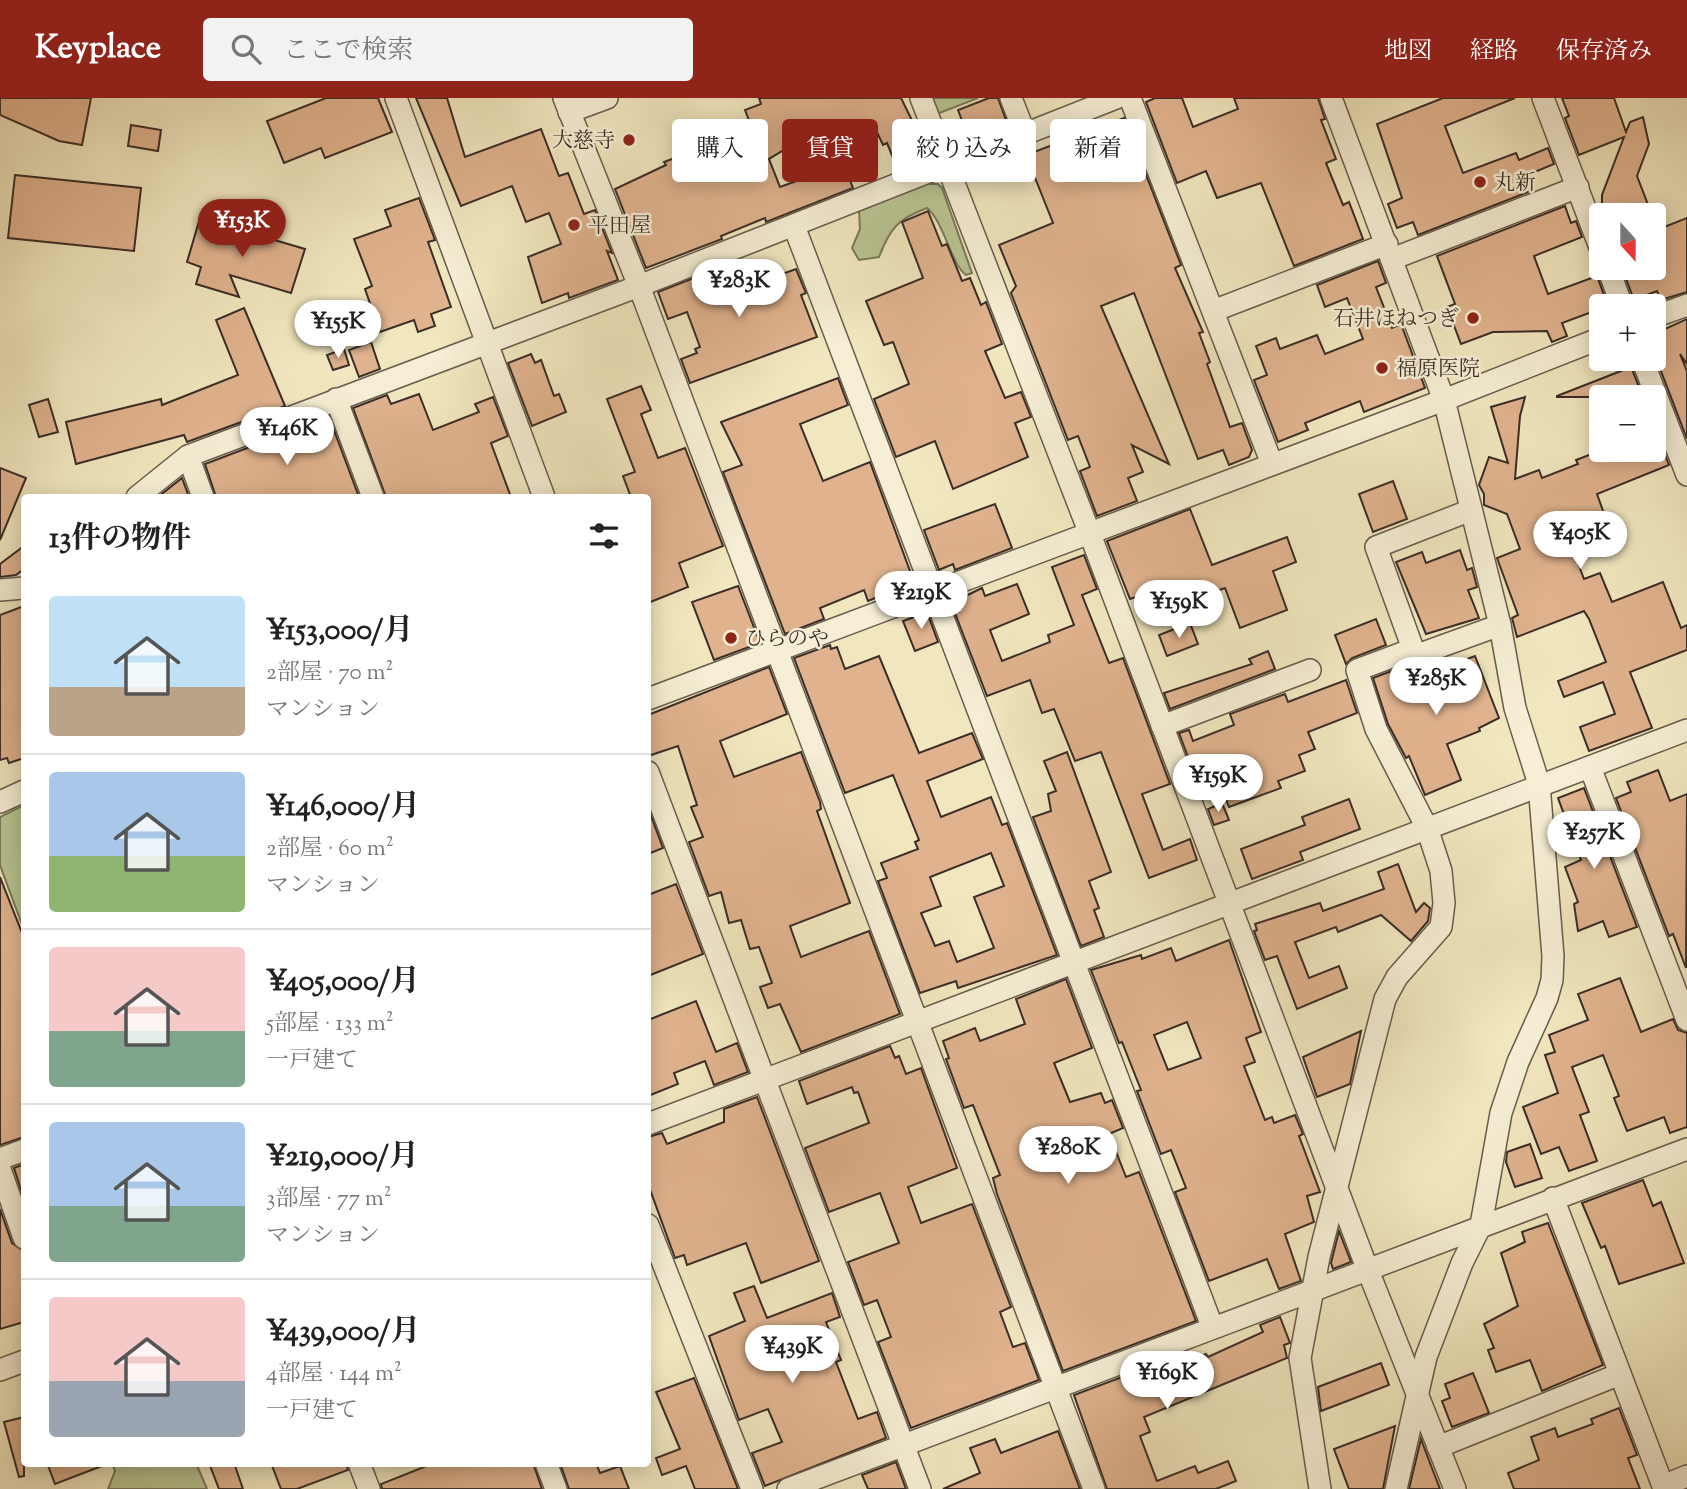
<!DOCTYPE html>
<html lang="ja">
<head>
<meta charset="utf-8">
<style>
  body { margin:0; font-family:"Sorts Mill Goudy","Noto Serif JP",serif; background:#f2f2f2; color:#222; height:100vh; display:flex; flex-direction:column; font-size:26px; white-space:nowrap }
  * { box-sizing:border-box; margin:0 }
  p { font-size:23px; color:#767676 }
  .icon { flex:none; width:38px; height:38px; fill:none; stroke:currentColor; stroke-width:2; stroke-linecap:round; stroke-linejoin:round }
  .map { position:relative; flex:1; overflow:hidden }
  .drawer { position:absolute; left:21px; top:396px; width:630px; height:973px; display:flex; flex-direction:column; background:#fff; border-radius:7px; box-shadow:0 4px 18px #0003 }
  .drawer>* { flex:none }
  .top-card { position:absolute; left:672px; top:21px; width:665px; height:63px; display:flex; gap:14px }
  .needle { width:46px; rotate:159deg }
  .buttons { position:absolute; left:1589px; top:105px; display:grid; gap:14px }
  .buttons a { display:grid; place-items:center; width:77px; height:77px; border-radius:7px; background:#fff; box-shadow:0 4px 18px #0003; font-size:35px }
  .price { position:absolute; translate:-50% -60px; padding:0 16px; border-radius:24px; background:#fff; color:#222; font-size:23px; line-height:46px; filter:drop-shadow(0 2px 4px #0008) }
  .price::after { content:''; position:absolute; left:50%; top:42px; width:21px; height:16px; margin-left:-10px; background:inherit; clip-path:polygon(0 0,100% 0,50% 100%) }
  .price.on { background:#8f2418; color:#fff }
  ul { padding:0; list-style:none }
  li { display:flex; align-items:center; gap:21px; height:175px; padding:0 28px }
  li+li { border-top:2px solid #e0e0e0 }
  li span { display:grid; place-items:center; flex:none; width:196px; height:140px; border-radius:7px; color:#555 }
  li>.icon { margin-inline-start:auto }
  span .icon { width:84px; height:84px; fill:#fffc; stroke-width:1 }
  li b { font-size:30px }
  h2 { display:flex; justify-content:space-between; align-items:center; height:84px; padding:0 28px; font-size:30px }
  .tag { padding:0 24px; border-radius:7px; background:#fff; box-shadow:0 4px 18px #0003; font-size:24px; line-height:63px }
  .tag.on { background:#8f2418; color:#fff }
  header { display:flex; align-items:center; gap:42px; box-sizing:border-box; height:98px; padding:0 35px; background:#8f2418; color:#fff }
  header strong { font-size:33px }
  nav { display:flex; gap:38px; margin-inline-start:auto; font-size:24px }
  .search { width:490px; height:63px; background:#f2f2f2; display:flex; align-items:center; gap:18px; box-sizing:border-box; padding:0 24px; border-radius:7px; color:#767676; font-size:26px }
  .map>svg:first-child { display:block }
  .green { fill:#b9c592; stroke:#7a795c; stroke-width:2 }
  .building { fill:#e0b38e; stroke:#3a2d27; stroke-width:2; fill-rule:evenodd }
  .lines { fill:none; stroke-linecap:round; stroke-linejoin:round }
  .minor-casing { stroke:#685c4d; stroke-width:24 }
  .minor { stroke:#f6efd5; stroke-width:21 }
  .poi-dot { fill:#8f2418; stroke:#f6efd5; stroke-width:2.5 }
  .labels { text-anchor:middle; stroke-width:5; stroke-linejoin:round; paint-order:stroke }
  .poi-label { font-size:21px; fill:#3a2d27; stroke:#f6efd5; text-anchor:start }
</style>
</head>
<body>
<header>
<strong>Keyplace</strong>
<div class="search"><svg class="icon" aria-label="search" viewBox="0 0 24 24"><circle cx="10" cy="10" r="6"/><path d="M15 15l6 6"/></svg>ここで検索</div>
<nav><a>地図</a><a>経路</a><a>保存済み</a></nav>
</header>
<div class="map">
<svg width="1687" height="1391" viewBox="0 0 1687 1391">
  <rect width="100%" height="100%" fill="#f1e7bf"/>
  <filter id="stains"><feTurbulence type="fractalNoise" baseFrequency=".00286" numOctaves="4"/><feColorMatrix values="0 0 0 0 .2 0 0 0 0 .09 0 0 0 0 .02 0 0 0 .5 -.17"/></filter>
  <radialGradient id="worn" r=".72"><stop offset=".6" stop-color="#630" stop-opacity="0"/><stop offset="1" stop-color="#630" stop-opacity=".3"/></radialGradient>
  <g class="green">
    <path d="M931 0H978L937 16Z"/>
    <path d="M926 86H938L942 90 972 175 966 177C951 166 944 124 927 110 898 121 890 130 879 159L859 162 852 150 860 131 859 113Z"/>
    <path d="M24 707V832L0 767V719Z"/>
    <path d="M112 1365H196L207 1391H108L115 1373Z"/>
  </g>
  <g class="building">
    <path d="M0 0H91L82 47 59 43 0 17Z"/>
    <path d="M326 0H378L392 34 325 60 321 50 284 65 267 23Z"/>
    <path d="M416 0H447L465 59 541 31 559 78 568 75 584 116 595 112 612 155 607 153 618 182 569 200 568 195 542 205 528 159 561 146 549 115 526 124 512 88 461 108Z"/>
    <path d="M759 0H901L930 59 898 72 887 45 883 47 875 30 835 45 853 90 766 124 765 120 721 138 722 141 646 170 615 91 666 67 664 64 688 55 691 63 733 47 754 35 745 12 761 6ZM802 41 816 76 780 89 769 61Z"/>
    <path d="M989 0H998L1008 28 970 43 958 12Z"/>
    <path d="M1155 0H1182L1193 29 1238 11 1234 0H1318L1325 21 1321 22 1336 61 1326 65 1343 107 1349 104 1363 141 1294 168 1261 85 1217 100 1206 73 1177 85 1146 4Z"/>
    <path d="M1443 0H1515L1445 28 1463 75 1516 55 1519 62 1548 50 1554 66 1525 78 1531 93 1418 137 1413 124 1397 130 1388 106 1402 100 1377 26Z"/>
    <path d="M1562 0H1614L1626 34 1630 24 1643 19 1649 46 1637 78 1652 117H1602V97L1624 39 1579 57 1565 20 1569 18Z"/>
    <path d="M1124 20 1181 167 1175 170 1203 234 1199 235 1210 264 1207 266 1230 329 1242 325 1252 352 1249 359 1229 367 1223 352 1198 361 1134 195 1101 208 1169 366 1132 347 1143 374 1128 380 1137 403 1097 418 1080 373 1090 369 1078 338 1068 342 1011 195 1016 188 999 147 1053 125 1026 57Z"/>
    <path d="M131 27 161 32 158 53 128 48Z"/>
    <path d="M15 77 141 90 134 153 8 140Z"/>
    <path d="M419 100 435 142 428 144 451 209 431 216 435 228 418 234 414 222 380 234 365 191 372 188 354 141 391 128 385 112Z"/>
    <path d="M1565 108 1571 125 1576 123 1582 139 1534 158 1548 196 1597 178 1608 208 1562 225 1567 238 1552 244 1547 233 1493 234 1461 246 1447 209 1455 206 1437 158Z"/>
    <path d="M928 113 942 148 947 146 962 183 970 180 981 207 986 204 1002 246 985 253 1005 300 1021 294 1031 319 1015 325 1028 359 953 391 935 343 896 359 874 301 909 286 893 244 884 247 866 203 923 180 902 124Z"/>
    <path d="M200 120 305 151 291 195 230 177 239 199 196 186 201 169 187 164Z"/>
    <path d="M1687 120V194L1661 202 1657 193 1634 202 1622 170H1654V133Z"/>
    <path d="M1378 163 1386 185 1376 189 1392 230 1401 226 1425 290 1364 314 1360 303 1305 325 1308 332 1278 344 1254 282 1267 277 1256 248 1276 240 1280 251 1317 237 1325 256 1363 241 1347 200 1325 209 1317 187Z"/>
    <path d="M796 171 806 195 801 197 817 239 690 285 681 261 697 255 695 251 700 249 687 214 668 221 658 194 709 174 713 184 738 174 744 190Z"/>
    <path d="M244 210 285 308 187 344 184 337 76 366 66 324 161 301 162 307 238 277 216 222Z"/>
    <path d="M1687 221V266L1680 256 1687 273V341L1654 255V236Z"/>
    <path d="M371 244 380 271 359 279 349 252Z"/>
    <path d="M344 251 349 267 333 272 327 257Z"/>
    <path d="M531 256 535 265 541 262 554 298 559 296 566 314 532 328 508 265Z"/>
    <path d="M1631 269 1643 299H1557V298Z"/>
    <path d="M838 280 848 307 800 326 823 383 870 364 914 484 868 503 864 492 820 510 824 521 785 536 723 374 742 367 721 324Z"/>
    <path d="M641 288 651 312 641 316 658 360 685 350 723 448 679 465 688 489 648 505V399H631L623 378 635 374 607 301Z"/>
    <path d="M419 296 433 332 479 314 475 306 493 299 508 338 491 345 511 399H386L353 310 387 297 391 306Z"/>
    <path d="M1525 299 1520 318 1515 381 1539 372 1542 380 1578 366 1576 362 1602 352H1654V328L1669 367 1597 396 1606 421 1567 436 1584 481 1600 475 1612 504 1663 484 1681 530 1687 527V552L1630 574 1652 630 1589 653 1580 629 1615 616 1603 584 1564 599 1558 583 1606 564 1589 521 1584 513 1517 539 1512 520 1518 517 1497 460 1520 451 1507 416 1484 407V396L1479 387 1489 359 1508 365 1491 309Z"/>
    <path d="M48 301 58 334 39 339 29 307Z"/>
    <path d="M329 319 359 399H216L205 366Z"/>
    <path d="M0 370 26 380 0 442Z"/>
    <path d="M182 380 189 399H158Z"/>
    <path d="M1393 383 1407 421 1373 434 1359 396Z"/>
    <path d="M995 406 1012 450 955 472 953 466 939 472 924 432Z"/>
    <path d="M1190 411 1212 467 1287 439 1296 464 1273 473 1287 512 1240 530 1225 490 1191 502 1196 514 1171 523 1159 491 1130 501 1107 443Z"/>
    <path d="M24 448V471L16 477 0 479V466Z"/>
    <path d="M1460 452 1467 472 1472 470 1477 489 1468 492 1479 520 1426 536 1396 464 1422 454 1426 465Z"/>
    <path d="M1084 457 1097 491 1082 497 1109 565 1123 560 1170 686 1142 696 1163 752 1190 741 1197 762 1149 780 1101 654 1075 663 1054 611 1042 615 1030 582 987 598 951 505 982 490 985 498 1017 486 1029 516 990 532 1002 563 1050 544 1048 537 1074 527 1052 469Z"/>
    <path d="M738 488 760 545 714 562 692 504Z"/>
    <path d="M24 508V660L9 665 7 660 0 662V517Z"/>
    <path d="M927 514 938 544 915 553 903 523Z"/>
    <path d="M1376 521 1386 547 1352 560 1346 566 1335 537Z"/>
    <path d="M1190 525 1198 546 1167 558 1159 537Z"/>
    <path d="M830 547 831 551 837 549 845 571 879 558 919 655 972 635 983 661 927 683 941 719 991 699 1002 727 1007 725 1057 857 958 890 956 883 920 895 878 783 887 780 881 765 918 751 915 744 919 742 893 677 845 695 794 560ZM991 755 1004 788 974 799 994 850 957 864 949 843 935 848 921 815 941 808 930 779Z"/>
    <path d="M1268 553 1275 571 1170 611 1164 595 1252 566 1249 561Z"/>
    <path d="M1475 558 1499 620 1479 630 1480 633 1447 646 1461 682 1425 697 1409 658 1406 660 1388 626 1373 580 1394 572 1400 586Z"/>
    <path d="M769 569 787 616 720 643 734 679 801 654 820 704 821 711 817 713 850 805 790 828 801 859 869 833 900 916 801 954 780 906 768 910 760 889 772 885 759 849 750 851 741 822 729 825 721 794 709 798 689 744 703 739 691 709 697 707 678 648 648 658V617Z"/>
    <path d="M1346 582 1357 615 1308 634 1315 651 1299 657 1305 673 1278 683 1281 690 1229 709 1213 667 1194 675 1179 635 1189 632 1193 643 1234 627 1230 616 1285 596 1288 604Z"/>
    <path d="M1067 654 1111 774 1089 783 1099 810 1094 812 1104 839 1081 848 1033 719 1051 713 1048 696 1056 693 1044 663Z"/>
    <path d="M1658 672 1670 703 1687 696 1686 870 1673 836 1669 838 1616 700 1631 694 1627 684Z"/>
    <path d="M1584 690 1637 829 1609 839 1603 823 1578 833 1574 806 1578 804 1565 769 1581 762 1558 700Z"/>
    <path d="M1349 701 1360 731 1300 754 1303 762 1252 781 1241 751 1305 727 1302 719Z"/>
    <path d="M1222 705 1229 722 1214 727 1208 711Z"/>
    <path d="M648 710 663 750 648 756Z"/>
    <path d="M1398 766 1416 814 1424 805 1430 810 1428 823 1411 843 1381 817 1338 834 1336 829 1295 844 1309 880 1339 868 1347 890 1297 911 1277 858 1265 862 1254 833 1257 832 1255 826 1320 805 1323 813 1384 791 1378 774Z"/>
    <path d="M0 779 24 840V1039L0 1047Z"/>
    <path d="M676 786 703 856 648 878V797Z"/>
    <path d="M1229 842 1261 934 1246 940 1255 964 1244 968 1265 1022 1272 1019 1274 1025 1295 1017 1303 1036 1299 1038 1320 1094 1307 1098 1314 1124 1285 1136 1301 1183 1279 1191 1267 1161 1209 1183 1175 1094 1186 1090 1171 1052 1161 1056 1137 993 1141 992 1122 944 1119 945 1091 872 1141 857 1142 861 1171 850 1176 863ZM1187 924 1201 960 1168 972 1154 937Z"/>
    <path d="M1620 880 1641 934 1673 921 1678 932 1687 935V1029L1670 1035 1664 1019 1627 1033 1614 1000 1619 998 1603 957 1572 969 1589 1014 1580 1017 1597 1063 1569 1073 1559 1049 1541 1056 1523 1009 1558 995 1545 957 1555 954 1549 937 1588 922 1578 896Z"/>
    <path d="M1066 881 1092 950 1054 965 1070 1004 1101 995 1105 1005 1112 1002 1123 1030 1109 1036 1126 1079 1139 1074 1196 1223 1063 1273 997 1096 993 1080 1000 1077 973 1007 964 1010 946 961 949 960 943 943 975 930 980 943 1025 926 1016 901Z"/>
    <path d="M696 903 716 954 737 945 748 974 714 987 705 963 674 975 678 986 648 998V922Z"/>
    <path d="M1361 933 1350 986 1317 999 1303 959Z"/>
    <path d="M890 948 895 960 899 958 906 976 921 970 957 1070 908 1089 921 1125 972 1106 1011 1209 1000 1214 1013 1249 1025 1245 1039 1282 911 1330 878 1244 891 1239 877 1202 864 1207 848 1164 899 1145 880 1095 829 1114 805 1050 869 1025 858 994 854 995 852 989 807 1006 799 983Z"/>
    <path d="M757 999 819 1163 761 1185 746 1145 687 1167 684 1157 675 1160 648 1086V1039L662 1035 667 1046 724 1024V1011Z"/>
    <path d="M1530 1046 1542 1080 1515 1089 1506 1064 1507 1054Z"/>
    <path d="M24 1066V1101L14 1070Z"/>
    <path d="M1643 1082 1653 1108 1661 1104 1684 1165 1619 1186 1605 1148 1601 1150 1582 1105Z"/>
    <path d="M0 1111 12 1145 24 1153V1224L0 1231Z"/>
    <path d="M1548 1125 1603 1267 1542 1293 1530 1262 1496 1274 1488 1252 1494 1250 1484 1226 1518 1208 1501 1155 1525 1144 1522 1134Z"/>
    <path d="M1339 1133 1351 1164 1333 1171 1331 1165Z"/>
    <path d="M754 1188 767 1220 832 1195 840 1219 826 1224 841 1262 836 1264 858 1321 877 1314 886 1340 765 1388 752 1355 782 1344 768 1311 739 1322 709 1238 745 1223 734 1195Z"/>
    <path d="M1280 1219 1290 1245 1284 1247 1287 1260 1144 1319 1150 1334 1140 1338 1157 1383 1195 1368 1198 1375 1228 1363 1236 1383 1216 1391H1107L1074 1297 1146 1270 1150 1280 1206 1256 1208 1259 1263 1234 1260 1227Z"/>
    <path d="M1381 1265 1389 1287 1321 1313 1318 1289Z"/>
    <path d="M1473 1275 1489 1315 1452 1329 1442 1303 1450 1300 1445 1286Z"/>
    <path d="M694 1280 738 1391H695L686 1368 662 1377 656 1360 680 1351 656 1294Z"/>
    <path d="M1619 1310 1637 1357 1628 1360 1640 1391H1514L1508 1375 1539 1362 1531 1339 1555 1330 1558 1339 1593 1326 1591 1321Z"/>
    <path d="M24 1319V1378L19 1379 4 1324Z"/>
    <path d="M1395 1328 1383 1391H1349L1334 1351Z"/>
    <path d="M1058 1333 1080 1391H943L980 1375 970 1350 995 1341 1001 1355Z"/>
    <path d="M1421 1341 1425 1352 1440 1391H1409Z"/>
    <path d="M896 1364 906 1391H868L862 1377Z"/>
    <path d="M47 1365H106L107 1366 55 1386Z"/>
    <path d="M209 1365H234L243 1391H219Z"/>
    <path d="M271 1365H346L348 1372 297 1391H281Z"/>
    <path d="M434 1365H533L542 1391H382L381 1386Z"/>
    <path d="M560 1365H596L600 1375 620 1368 629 1391H569Z"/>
  </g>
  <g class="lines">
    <defs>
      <g id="minor">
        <path d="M396 0 544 399"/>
        <path d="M564 0 639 188 1094 1391"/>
        <path d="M921 0 1090 436 1367 1170 1455 1391"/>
        <path d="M1011 0 1025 36"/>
        <path d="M1130 0 1272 366"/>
        <path d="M1331 0 1444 302 1500 527 1515 610 1539 686 1553 858 1552 882 1547 900 1518 964 1501 1015 1481 1127 1462 1165 1426 1259 1396 1391"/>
        <path d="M1543 0 1601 152"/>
        <path d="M569 14 607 0"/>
        <path d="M794 128 1212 1228"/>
        <path d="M1392 161 1578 89"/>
        <path d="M1608 170 1622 208"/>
        <path d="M1213 213 1387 146"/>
        <path d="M1654 219 1687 207"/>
        <path d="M1642 261 1687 377"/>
        <path d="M336 301 373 399"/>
        <path d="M188 358 203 399"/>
        <path d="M137 399 188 358 639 188 1116 0"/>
        <path d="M1471 412 1376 449 1413 551 1420 556 1500 527"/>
        <path d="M0 492 24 490"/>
        <path d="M648 601 1444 302 1601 240"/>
        <path d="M1162 628 1310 572"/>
        <path d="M1590 669 1687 922"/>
        <path d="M648 674 920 1391"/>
        <path d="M0 704 24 693"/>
        <path d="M648 1026 1687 632"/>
        <path d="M0 1061 24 1052"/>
        <path d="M0 1071 24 1140"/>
        <path d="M1553 1100 1663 1388 1687 1378"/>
        <path d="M648 1127 752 1391"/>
        <path d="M0 1272 24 1263"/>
        <path d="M1438 1349 1620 1276"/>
        <path d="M359 1365 369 1391"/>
        <path d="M546 1365 556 1391"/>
        <path d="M788 1391 1687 1051"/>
        <path d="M1320 1391 1300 1260 1319 1159 1385 901 1397 879 1441 829 1444 805 1441 773 1427 730 1376 631 1357 572 1413 551"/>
      </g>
    </defs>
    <use href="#minor" class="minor-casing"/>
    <use href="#minor" class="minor"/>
  </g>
  <g class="poi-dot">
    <circle cx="629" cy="42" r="7"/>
    <circle cx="1480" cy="84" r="7"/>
    <circle cx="574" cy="127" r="7"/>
    <circle cx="1473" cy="220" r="7"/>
    <circle cx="1382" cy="270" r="7"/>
    <circle cx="731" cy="540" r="7"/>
  </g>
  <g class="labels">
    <g class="poi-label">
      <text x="615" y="49" text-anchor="end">大慈寺</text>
      <text x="1494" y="91">丸新</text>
      <text x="588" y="134">平田屋</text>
      <text x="1459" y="227" text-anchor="end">石井ほねつぎ</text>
      <text x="1396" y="277">福原医院</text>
      <text x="745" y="547">ひらのや</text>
    </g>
  </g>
  <rect width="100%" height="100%" filter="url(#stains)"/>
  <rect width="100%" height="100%" fill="url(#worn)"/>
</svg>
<div class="buttons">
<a><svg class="needle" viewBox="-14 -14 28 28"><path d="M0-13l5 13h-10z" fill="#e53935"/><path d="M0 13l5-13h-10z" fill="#767676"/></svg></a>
<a>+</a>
<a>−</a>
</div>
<b class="price on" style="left:242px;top:161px">¥153K</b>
<b class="price" style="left:739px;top:221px">¥283K</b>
<b class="price" style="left:338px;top:262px">¥155K</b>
<b class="price" style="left:287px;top:369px">¥146K</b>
<b class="price" style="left:1580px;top:473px">¥405K</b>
<b class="price" style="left:921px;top:533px">¥219K</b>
<b class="price" style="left:1179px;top:542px">¥159K</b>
<b class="price" style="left:1436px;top:619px">¥285K</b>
<b class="price" style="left:1218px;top:716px">¥159K</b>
<b class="price" style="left:1594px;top:773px">¥257K</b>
<b class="price" style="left:1068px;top:1088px">¥280K</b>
<b class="price" style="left:792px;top:1287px">¥439K</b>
<b class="price" style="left:1167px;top:1313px">¥169K</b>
<div class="top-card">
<a class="tag">購入</a>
<a class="tag on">賃貸</a>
<a class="tag">絞り込み</a>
<a class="tag">新着</a>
</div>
<section class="drawer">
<h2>13件の物件<svg class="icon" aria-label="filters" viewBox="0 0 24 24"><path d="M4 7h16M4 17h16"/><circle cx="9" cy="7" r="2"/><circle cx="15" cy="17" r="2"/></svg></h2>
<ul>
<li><span style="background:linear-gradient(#bfe0f5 65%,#b9a48a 0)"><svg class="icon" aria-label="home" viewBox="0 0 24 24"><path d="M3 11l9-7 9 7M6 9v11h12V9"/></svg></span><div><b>¥153,000/月</b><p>2部屋 · 70 m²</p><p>マンション</p></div></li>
<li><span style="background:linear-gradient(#a9c7e8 60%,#8fb573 0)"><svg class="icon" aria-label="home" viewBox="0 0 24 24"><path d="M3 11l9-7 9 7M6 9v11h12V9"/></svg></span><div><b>¥146,000/月</b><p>2部屋 · 60 m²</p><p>マンション</p></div></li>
<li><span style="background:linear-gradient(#f6c9c9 60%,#7fa58c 0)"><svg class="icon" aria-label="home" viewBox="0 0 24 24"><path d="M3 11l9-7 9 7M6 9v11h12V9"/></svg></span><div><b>¥405,000/月</b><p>5部屋 · 133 m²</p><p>一戸建て</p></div></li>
<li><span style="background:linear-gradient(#a9c7e8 60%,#7fa58c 0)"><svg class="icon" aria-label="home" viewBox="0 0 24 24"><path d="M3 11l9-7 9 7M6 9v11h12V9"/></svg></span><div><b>¥219,000/月</b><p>3部屋 · 77 m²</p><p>マンション</p></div></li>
<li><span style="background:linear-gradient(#f6c9c9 60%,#9aa5b1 0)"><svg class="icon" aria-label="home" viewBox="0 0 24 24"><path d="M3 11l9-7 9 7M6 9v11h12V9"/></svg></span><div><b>¥439,000/月</b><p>4部屋 · 144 m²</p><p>一戸建て</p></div></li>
</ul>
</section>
</div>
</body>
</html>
